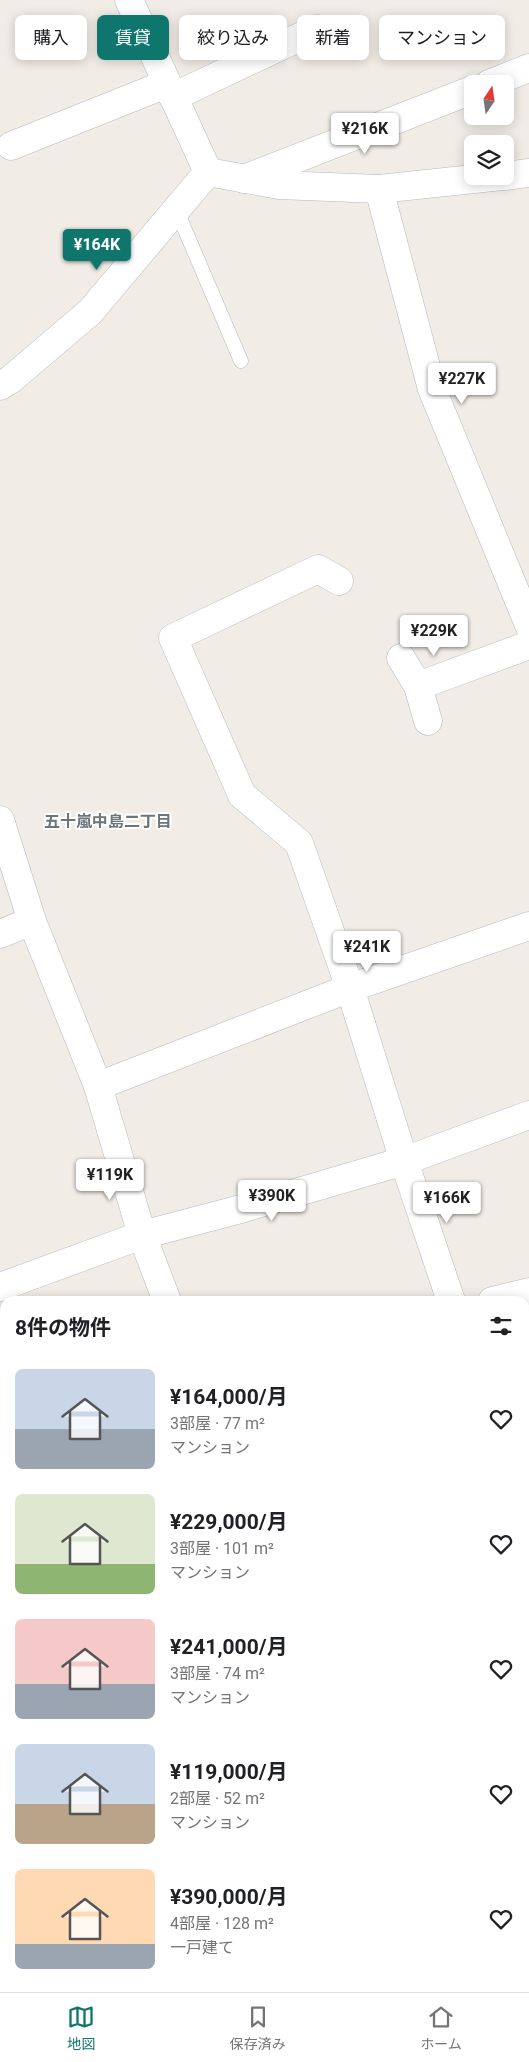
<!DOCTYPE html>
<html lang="ja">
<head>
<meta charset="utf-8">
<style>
  body { margin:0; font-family:Roboto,"Noto Sans JP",sans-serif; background:#f6f6f6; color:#202124; height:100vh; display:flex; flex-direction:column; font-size:19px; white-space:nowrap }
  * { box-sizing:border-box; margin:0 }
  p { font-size:16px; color:#757577 }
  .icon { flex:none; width:28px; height:28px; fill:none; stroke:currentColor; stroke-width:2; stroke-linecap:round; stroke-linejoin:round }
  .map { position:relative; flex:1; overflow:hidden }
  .panel { position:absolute; left:0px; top:1296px; width:530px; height:696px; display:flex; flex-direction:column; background:#fff; border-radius:15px 15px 0 0; box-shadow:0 2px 12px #0003 }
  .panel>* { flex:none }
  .guide { position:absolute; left:15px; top:15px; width:500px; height:45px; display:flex; gap:10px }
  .needle { width:32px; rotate:13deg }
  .buttons { position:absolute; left:464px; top:75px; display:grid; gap:10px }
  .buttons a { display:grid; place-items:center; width:50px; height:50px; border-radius:8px; background:#fff; box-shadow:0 2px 12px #0003; font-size:25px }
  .price { position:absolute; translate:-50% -42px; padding:0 11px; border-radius:5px; background:#fff; color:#222; font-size:16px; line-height:32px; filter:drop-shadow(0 1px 2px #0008) }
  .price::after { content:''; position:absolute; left:50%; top:30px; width:15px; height:11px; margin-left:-8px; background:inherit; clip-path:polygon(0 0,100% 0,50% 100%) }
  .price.active { background:#0f766e; color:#fff }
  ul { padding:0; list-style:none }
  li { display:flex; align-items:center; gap:15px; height:125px; padding:0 15px }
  li span { display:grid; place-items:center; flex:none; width:140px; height:100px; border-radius:8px; color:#555 }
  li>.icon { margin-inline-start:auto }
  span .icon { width:60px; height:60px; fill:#fffc; stroke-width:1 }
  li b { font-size:21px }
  h2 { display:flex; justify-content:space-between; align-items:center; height:60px; padding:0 15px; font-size:21px }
  .tag { padding:0 18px; border-radius:8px; background:#fff; box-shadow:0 2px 12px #0003; font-size:18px; line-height:45px }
  .tag.active { background:#0f766e; color:#fff }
  .dock { display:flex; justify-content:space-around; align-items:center; height:70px; border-top:1px solid #e0e0e0; background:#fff; font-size:14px; color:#757577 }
  .dock a { display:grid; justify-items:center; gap:2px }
  .dock .active { color:#0f766e }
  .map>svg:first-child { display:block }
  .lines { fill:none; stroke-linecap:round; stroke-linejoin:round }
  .river { stroke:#a6e4ff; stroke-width:59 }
  .service-casing { stroke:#b5b9bd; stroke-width:15 }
  .minor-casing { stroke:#b5b9bd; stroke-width:29 }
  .primary-casing { stroke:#ffb74f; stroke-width:29 }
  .service { stroke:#fff; stroke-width:14 }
  .minor { stroke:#fff; stroke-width:28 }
  .primary { stroke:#ffe7ab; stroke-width:28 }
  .labels { text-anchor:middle; stroke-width:4; stroke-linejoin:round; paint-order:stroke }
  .neighbourhood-label { font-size:16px; font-weight:bold; fill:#6d7579; stroke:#fff }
</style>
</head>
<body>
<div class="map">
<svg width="529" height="1992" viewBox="0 0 529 1992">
  <rect width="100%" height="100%" fill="#f1ece5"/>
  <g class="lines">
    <g class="river">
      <path d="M525 1695 529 1689"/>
      <path d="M336 1992 339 1988"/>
    </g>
    <defs>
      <path id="service" d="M176 209 241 361"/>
      <g id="minor">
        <path d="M129 0 208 172"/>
        <path d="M489 84 529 68"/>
        <path d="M173 97 317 29"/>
        <path d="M11 146 166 84"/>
        <path d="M208 172 279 185 379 189 502 176"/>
        <path d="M505 176 529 173"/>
        <path d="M244 179 472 90"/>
        <path d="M379 189 432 389 529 625"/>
        <path d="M0 386 10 380 90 312 208 172"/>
        <path d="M401 658 418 686"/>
        <path d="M428 721 418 686 529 645"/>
        <path d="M0 820 32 921"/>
        <path d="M0 934 32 921 98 1086 350 988 299 843 242 795 173 638 318 569 339 581"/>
        <path d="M98 1086 142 1235 167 1301"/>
        <path d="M0 1287 142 1235 237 1210 404 1161 529 1115"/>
        <path d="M451 1301 404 1161 350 988 529 926"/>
        <path d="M492 1301 529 1292"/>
        <path d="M0 1418 5 1433"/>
        <path d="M525 1590 529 1584"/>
        <path d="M0 1646 5 1644"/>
        <path d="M525 1829 529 1822"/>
        <path d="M296 1992 298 1988"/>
        <path d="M433 1992 435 1988"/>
      </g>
      <g id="primary">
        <path d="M525 1709 529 1708"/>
        <path d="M0 1881 5 1879"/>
      </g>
    </defs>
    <use href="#service" class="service-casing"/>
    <use href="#minor" class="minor-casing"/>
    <use href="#primary" class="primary-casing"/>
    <use href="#service" class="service"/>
    <use href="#minor" class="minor"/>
    <use href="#primary" class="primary"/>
  </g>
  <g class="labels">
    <g class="neighbourhood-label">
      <text x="108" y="827">五十嵐中島二丁目</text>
    </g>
  </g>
</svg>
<div class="buttons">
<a><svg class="needle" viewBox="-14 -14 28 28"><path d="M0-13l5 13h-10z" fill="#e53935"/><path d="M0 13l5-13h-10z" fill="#757577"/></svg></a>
<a><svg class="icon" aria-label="layers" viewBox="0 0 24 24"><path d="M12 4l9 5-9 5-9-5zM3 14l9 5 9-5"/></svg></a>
</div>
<b class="price" style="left:365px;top:155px">¥216K</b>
<b class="price active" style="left:97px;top:271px">¥164K</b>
<b class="price" style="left:462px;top:405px">¥227K</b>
<b class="price" style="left:434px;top:657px">¥229K</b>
<b class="price" style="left:367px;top:973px">¥241K</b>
<b class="price" style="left:110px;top:1201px">¥119K</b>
<b class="price" style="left:272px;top:1222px">¥390K</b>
<b class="price" style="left:447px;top:1224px">¥166K</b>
<div class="guide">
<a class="tag">購入</a>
<a class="tag active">賃貸</a>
<a class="tag">絞り込み</a>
<a class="tag">新着</a>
<a class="tag">マンション</a>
</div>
<section class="panel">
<h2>8件の物件<svg class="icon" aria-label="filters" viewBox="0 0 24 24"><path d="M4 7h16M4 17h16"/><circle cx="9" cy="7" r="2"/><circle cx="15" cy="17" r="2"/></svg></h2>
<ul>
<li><span style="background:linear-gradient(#c9d6e8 60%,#9aa5b1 0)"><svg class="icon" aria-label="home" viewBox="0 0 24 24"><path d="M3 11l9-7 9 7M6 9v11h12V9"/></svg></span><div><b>¥164,000/月</b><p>3部屋 · 77 m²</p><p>マンション</p></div><svg class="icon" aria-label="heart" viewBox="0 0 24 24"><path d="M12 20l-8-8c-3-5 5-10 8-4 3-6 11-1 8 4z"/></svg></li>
<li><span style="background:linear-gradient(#dfe7d0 70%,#8fb573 0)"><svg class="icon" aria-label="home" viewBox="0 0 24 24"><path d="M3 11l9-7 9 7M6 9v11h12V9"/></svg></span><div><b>¥229,000/月</b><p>3部屋 · 101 m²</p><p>マンション</p></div><svg class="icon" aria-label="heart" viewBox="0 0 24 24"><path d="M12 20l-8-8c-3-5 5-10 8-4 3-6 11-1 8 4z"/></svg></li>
<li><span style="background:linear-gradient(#f6c9c9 65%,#9aa5b1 0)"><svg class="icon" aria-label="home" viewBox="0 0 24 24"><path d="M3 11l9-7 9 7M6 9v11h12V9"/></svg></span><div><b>¥241,000/月</b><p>3部屋 · 74 m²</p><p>マンション</p></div><svg class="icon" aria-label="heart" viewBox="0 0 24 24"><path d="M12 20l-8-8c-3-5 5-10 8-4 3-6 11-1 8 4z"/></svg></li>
<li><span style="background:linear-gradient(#c9d6e8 60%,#b9a48a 0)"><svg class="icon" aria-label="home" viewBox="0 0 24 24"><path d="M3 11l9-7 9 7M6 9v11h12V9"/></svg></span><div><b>¥119,000/月</b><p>2部屋 · 52 m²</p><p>マンション</p></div><svg class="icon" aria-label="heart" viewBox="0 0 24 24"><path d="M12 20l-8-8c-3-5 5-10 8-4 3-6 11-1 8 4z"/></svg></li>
<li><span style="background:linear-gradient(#ffd9b3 75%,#9aa5b1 0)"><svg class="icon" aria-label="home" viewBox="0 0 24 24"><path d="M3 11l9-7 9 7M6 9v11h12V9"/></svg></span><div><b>¥390,000/月</b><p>4部屋 · 128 m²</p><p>一戸建て</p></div><svg class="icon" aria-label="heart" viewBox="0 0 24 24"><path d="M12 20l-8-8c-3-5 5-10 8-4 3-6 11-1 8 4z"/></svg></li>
</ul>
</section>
</div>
<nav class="dock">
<a class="active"><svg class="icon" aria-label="map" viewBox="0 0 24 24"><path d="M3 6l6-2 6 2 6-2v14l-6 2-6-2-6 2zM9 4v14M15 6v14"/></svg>地図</a>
<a><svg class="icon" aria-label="saved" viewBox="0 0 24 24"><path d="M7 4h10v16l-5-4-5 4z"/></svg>保存済み</a>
<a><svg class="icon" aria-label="home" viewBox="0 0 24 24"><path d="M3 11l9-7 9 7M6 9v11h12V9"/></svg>ホーム</a>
</nav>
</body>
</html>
